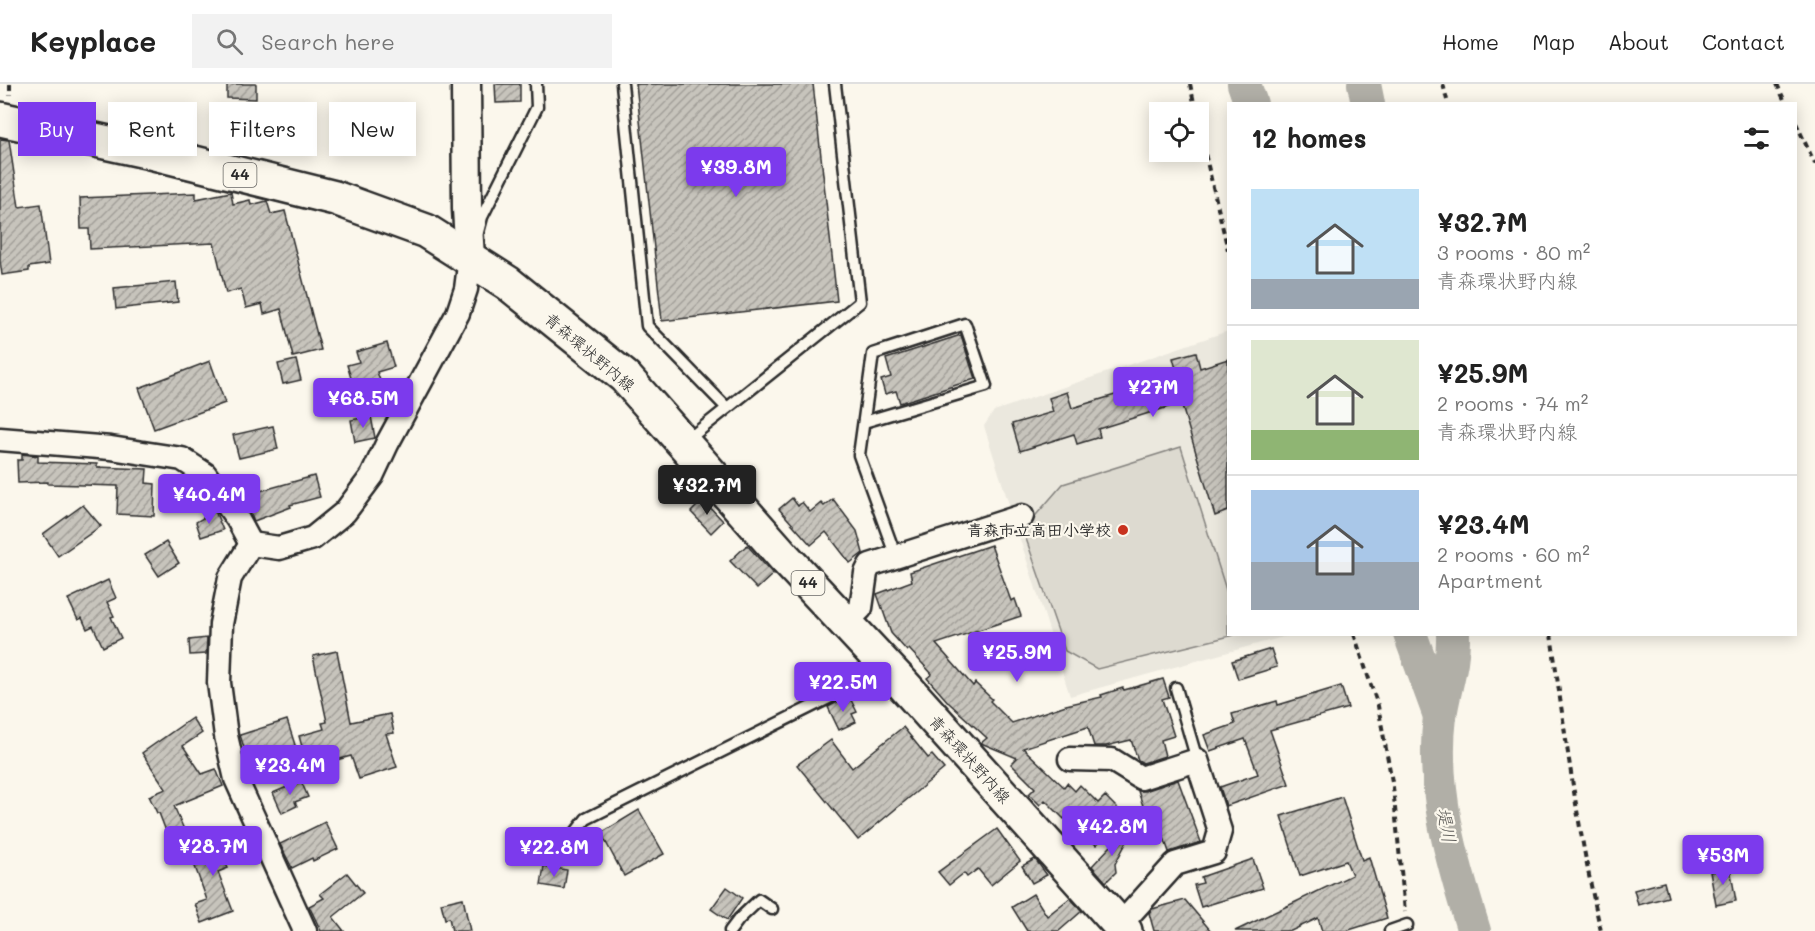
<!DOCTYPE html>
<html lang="en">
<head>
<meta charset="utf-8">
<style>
  body { margin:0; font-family:Mali,"Klee One",sans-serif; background:#f2f2f2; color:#222; height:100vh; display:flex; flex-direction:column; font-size:22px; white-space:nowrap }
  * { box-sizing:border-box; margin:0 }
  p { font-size:20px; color:#767676 }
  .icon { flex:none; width:33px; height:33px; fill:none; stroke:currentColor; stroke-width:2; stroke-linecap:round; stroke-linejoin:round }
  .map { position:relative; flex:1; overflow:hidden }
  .side { position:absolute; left:1227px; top:18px; width:570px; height:534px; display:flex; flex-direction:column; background:#fff; border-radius:0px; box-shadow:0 3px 15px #0003 }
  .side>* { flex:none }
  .banner { position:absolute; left:18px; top:18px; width:570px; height:54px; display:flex; gap:12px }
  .fabs { position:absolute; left:1149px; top:18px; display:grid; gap:12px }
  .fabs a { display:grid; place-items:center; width:60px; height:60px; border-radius:0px; background:#fff; box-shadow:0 3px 15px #0003; font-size:30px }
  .price { position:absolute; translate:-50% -51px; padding:0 14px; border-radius:6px; background:#7c3aed; color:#fff; font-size:20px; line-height:39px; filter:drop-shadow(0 2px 3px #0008) }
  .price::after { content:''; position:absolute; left:50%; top:36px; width:18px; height:14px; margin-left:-9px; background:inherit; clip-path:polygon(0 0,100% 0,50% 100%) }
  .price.active { background:#222; color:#fff }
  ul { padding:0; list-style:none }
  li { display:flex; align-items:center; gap:18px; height:150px; padding:0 24px }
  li+li { border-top:2px solid #e0e0e0 }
  li span { display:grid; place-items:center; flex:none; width:168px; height:120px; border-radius:0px; color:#555 }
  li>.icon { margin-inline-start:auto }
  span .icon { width:72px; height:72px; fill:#fffc; stroke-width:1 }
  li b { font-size:26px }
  h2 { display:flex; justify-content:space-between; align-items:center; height:72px; padding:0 24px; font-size:26px }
  .chip { padding:0 21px; border-radius:0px; background:#fff; box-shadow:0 3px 15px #0003; font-size:21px; line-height:54px }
  .chip.active { background:#7c3aed; color:#fff }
  header { display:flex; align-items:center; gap:36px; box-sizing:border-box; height:84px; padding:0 30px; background:#fff; border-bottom:2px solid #e0e0e0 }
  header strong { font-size:28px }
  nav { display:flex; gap:33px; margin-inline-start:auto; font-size:21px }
  .search { width:420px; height:54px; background:#f2f2f2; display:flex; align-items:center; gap:15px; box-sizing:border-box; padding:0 21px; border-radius:0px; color:#767676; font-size:22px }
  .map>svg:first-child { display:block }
  .built { fill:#ebe8de }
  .park { fill:#dddad0; stroke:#84827e; stroke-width:1.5 }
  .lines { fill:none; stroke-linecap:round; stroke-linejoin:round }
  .river { stroke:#b1afa7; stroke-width:34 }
  .building { fill:url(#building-hatch); stroke:#2b2b2b; stroke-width:1.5 }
  .service-casing { stroke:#2b2b2b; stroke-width:15 }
  .minor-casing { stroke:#2b2b2b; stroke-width:27 }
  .tertiary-casing { stroke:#2b2b2b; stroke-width:33 }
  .primary-casing { stroke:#2b2b2b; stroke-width:38 }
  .path { stroke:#2b2b2b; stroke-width:4; stroke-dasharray:6 4.5; stroke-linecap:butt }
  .service { stroke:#fbf7ec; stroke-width:10 }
  .minor { stroke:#fbf7ec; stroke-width:22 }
  .tertiary { stroke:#fbf7ec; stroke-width:28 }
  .primary { stroke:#fbf7ec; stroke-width:33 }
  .poi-dot { fill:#c8321e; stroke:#fbf7ec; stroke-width:2 }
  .labels { text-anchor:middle; stroke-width:4.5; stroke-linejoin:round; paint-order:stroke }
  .shield { fill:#fbf7ec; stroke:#696865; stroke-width:1.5 }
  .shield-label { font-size:15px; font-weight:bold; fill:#2b2b2b }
  .street-label { font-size:16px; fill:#2b2b2b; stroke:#fbf7ec }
  .poi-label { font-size:16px; font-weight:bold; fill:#2b2b2b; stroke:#fbf7ec; text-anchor:end }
  .water-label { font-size:18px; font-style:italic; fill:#5a5956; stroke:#fbf7ec }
</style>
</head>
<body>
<header>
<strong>Keyplace</strong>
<div class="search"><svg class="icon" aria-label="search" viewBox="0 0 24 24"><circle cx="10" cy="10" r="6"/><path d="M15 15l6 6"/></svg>Search here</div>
<nav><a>Home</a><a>Map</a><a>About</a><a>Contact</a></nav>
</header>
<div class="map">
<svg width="1815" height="847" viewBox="0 0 1815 847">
  <defs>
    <pattern id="building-hatch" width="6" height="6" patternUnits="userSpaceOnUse" patternTransform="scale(1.5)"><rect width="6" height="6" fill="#c7c4bc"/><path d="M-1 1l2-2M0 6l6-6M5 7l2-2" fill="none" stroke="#a29f99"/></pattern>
  </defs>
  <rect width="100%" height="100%" fill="#fbf7ec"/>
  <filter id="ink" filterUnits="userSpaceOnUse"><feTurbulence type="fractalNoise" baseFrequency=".0167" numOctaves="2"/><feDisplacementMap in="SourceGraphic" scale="12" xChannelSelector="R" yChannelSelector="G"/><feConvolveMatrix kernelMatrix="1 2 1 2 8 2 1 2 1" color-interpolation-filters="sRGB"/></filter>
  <g filter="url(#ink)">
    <path class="built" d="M1228 247V550L1290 551 1070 612 984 342 994 327Z"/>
    <path class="park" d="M1181 363 1228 512V550L1234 551 1097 585 1065 567 1023 446 1063 400Z"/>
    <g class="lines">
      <g class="river">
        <path d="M1244 0 1251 20"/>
        <path d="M1364 0 1368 20"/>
        <path d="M1410 550 1440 632"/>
        <path d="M1453 550C1454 579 1444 604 1440 632 1431 706 1452 777 1474 847"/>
      </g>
    </g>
    <g class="building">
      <path d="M227 0H256V15L227 14Z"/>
      <path d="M495 0H520V18L496 19Z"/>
      <path d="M636 0H813L837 217 662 237Z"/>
      <path d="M0 55 9 56 19 123 41 120 49 180 29 183V187L2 191 0 177Z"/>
      <path d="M231 108 233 120 250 116 251 121 267 117 271 130 285 127 321 266 293 273 281 225 264 230 262 220 246 224 241 205 226 209 214 159 90 165 89 145H81L80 114 196 109V115Z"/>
      <path d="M176 198 178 218 116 225 114 204Z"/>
      <path d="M961 251 975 295 900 319 896 307 885 310 881 296 891 293 886 275Z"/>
      <path d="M387 259 394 283 377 288 381 299 355 307 347 281 359 278 356 268Z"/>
      <path d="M1196 268 1200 284 1228 275V427L1215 432 1181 319 1098 345 1100 353 1077 360 1074 350 1020 367 1012 340 1053 328 1049 314 1067 308 1072 324 1178 292 1173 274Z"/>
      <path d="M296 276 301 296 283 300 278 280Z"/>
      <path d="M210 277 225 319 154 345 139 304Z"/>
      <path d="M358 311 360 327 346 330 343 314Z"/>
      <path d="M371 332 375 354 355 358 351 336Z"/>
      <path d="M273 342 278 365 239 374 233 351Z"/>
      <path d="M22 370 38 372V378L97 380V383L147 385 146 399 155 400 154 432 117 430 118 402 48 400V398L18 399 17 376H22Z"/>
      <path d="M314 392 320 413 290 421 291 423 254 437 247 420 255 418 253 409Z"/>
      <path d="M792 414 798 422 802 418 810 428 821 419 824 422 833 415 857 447 863 469 850 479 826 448 811 461 779 425Z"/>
      <path d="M703 416 723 437 711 449 691 428Z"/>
      <path d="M83 421 101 442 58 472 43 450Z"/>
      <path d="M215 427 223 446 201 453 196 438Z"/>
      <path d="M166 458 179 479 159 492 145 471Z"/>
      <path d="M747 461 773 490 757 505 730 477Z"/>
      <path d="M991 461 1011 517 1015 515 1021 532 936 560 973 602 975 599 992 615 990 617 1012 639 1066 621 1102 613 1101 611 1123 604 1124 606 1163 595 1169 613 1162 615 1174 652 1161 656 1165 672 1143 679 1138 676 1131 656 1106 662H1094L1088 643 1023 664 1064 703 1067 699 1075 707 1080 701 1098 719 1105 712 1122 729 1111 740 1114 744 1096 761 1067 732 1064 735 1045 716 1040 721 1029 710 1035 704 1011 680 1017 674 981 659 987 654 949 619 927 594 932 590 909 565 907 567 891 549 877 510 912 497 910 488Z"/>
      <path d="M108 496 116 514 107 518 114 532 111 533 121 554 103 563 93 542 87 545 82 534 78 536 68 515Z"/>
      <path d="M207 554 206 570 190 571 189 556Z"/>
      <path d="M1271 565 1277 583 1238 595 1232 577Z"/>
      <path d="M337 567 351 638 390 630 394 649 386 650 397 683 359 695 351 672 308 684 299 652 324 645 322 639 327 638 313 572Z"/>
      <path d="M1341 602 1348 624 1270 646 1289 700 1226 722 1220 703 1258 690 1245 655 1210 667 1204 651 1235 640 1232 630 1277 617 1278 621Z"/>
      <path d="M849 612 857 628 852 630 856 638 839 646 828 623Z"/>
      <path d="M192 634 202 649 183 662 202 690 216 685 223 702 174 722 185 748 169 755 159 729H157L149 712 166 705 142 669Z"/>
      <path d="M287 636 296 664 249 679 240 651Z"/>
      <path d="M903 643 928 674 932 671 944 685 858 756 797 681 831 656 852 684Z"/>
      <path d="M1178 696 1201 758 1169 768 1155 728 1146 731 1138 707H1145Z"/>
      <path d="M301 697 308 713 295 718 297 722 282 729 273 709Z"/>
      <path d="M1342 713 1362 776 1369 773 1387 834 1346 847H1322L1318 834 1291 847H1235L1352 791 1346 777 1300 792 1281 732Z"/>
      <path d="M639 726 664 770 624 792 601 749Z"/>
      <path d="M325 738 338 765 313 777 312 774 292 784 280 760Z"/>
      <path d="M1129 743 1133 746 1115 780 1116 788 1106 798 1092 782Z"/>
      <path d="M997 745 1020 777 991 801 978 785 967 793 964 789 949 801 938 788Z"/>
      <path d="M228 752 237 776 226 780 228 784 218 788 233 827 202 839 195 820 207 816 189 766Z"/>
      <path d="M1035 775 1047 791 1032 799 1022 782Z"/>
      <path d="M1253 775 1263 804 1201 823 1194 801 1203 799 1201 793Z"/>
      <path d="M544 782 567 786 564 805 541 801Z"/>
      <path d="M1730 784 1736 817 1716 821 1710 788Z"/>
      <path d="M347 789 363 809 333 833 344 847H321L309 822 324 814 320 810Z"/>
      <path d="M1664 798 1668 813 1638 821 1634 806Z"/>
      <path d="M727 803 742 814 727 836 711 825Z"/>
      <path d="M1033 810 1047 832 1070 814 1082 827 1059 847H1027L1012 823Z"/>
      <path d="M463 814 470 847H452L449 834 445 835 441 819Z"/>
      <path d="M1185 816 1211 847H1154L1149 829 1152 825Z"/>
    </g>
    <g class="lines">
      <defs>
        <g id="service">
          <path d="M622 0 647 242 727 324"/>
          <path d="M478 148 482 133 537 23 536 0"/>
          <path d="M864 338 986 302 965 240 873 270 859 371 896 473"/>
          <path d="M686 357 860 218 835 0"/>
          <path d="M1176 604 1197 676"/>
          <path d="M559 770 586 735 885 586"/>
          <path d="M730 847 739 835 759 816 772 825"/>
          <path d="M1390 847 1407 841"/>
        </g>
        <g id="minor">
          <path d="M0 355 111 364 182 375 205 390 238 436 251 460"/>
          <path d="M251 460 230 494 221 540 219 599 226 652 236 695 305 847"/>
          <path d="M251 460 279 464 313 454 345 428 372 392 387 360 458 229 466 205 470 174"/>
          <path d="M846 539 861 524 866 489 870 481 1022 432"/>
          <path d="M1070 675 1112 676 1141 694 1197 676 1220 747 1214 768 1175 780 1120 841"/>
        </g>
        <path id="tertiary" d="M466 0 467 125 470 174"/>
        <path id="primary" d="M0 35 150 68 335 114 426 147 508 199 625 293 784 473 901 598 1125 847"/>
      </defs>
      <use href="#service" class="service-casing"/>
      <use href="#minor" class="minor-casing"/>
      <use href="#tertiary" class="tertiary-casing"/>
      <use href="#primary" class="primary-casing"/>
      <g class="path">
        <path d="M10 0V11"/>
        <path d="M1190 0 1196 28"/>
        <path d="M1443 0 1448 20"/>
        <path d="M1777 0 1786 20"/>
        <path d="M1796 39 1815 80"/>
        <path d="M1198 40 1228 166"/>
        <path d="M1354 550 1378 622 1393 703 1405 828"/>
        <path d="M1551 550C1565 650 1578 749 1601 847"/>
      </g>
      <use href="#service" class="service"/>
      <use href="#minor" class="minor"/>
      <use href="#tertiary" class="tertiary"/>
      <use href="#primary" class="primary"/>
    </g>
  </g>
  <circle class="poi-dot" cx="1123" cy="446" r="6"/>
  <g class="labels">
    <g class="shield">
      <rect x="223.5" y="79" width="33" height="24" rx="4.5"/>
      <rect x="791.5" y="487" width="33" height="24" rx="4.5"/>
    </g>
    <g class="shield-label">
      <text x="240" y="96">44</text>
      <text x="808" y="504">44</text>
    </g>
    <g class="street-label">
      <text transform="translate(590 268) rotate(40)" y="6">青森環状野内線</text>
      <text transform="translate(970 675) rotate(48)" y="6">青森環状野内線</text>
    </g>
    <g class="poi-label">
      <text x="1111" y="452">青森市立高田小学校</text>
    </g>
    <g class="water-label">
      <text transform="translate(1446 741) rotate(79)" y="6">堤川</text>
    </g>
  </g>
</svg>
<div class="fabs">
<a><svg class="icon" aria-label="locate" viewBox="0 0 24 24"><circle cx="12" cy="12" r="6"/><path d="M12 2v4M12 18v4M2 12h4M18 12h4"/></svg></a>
</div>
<b class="price" style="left:736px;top:114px">¥39.8M</b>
<b class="price" style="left:1153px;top:334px">¥27M</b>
<b class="price" style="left:363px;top:345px">¥68.5M</b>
<b class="price active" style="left:707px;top:432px">¥32.7M</b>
<b class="price" style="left:209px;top:441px">¥40.4M</b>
<b class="price" style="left:1017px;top:599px">¥25.9M</b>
<b class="price" style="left:843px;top:629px">¥22.5M</b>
<b class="price" style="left:290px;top:712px">¥23.4M</b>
<b class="price" style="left:1112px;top:773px">¥42.8M</b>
<b class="price" style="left:213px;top:793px">¥28.7M</b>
<b class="price" style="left:554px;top:794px">¥22.8M</b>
<b class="price" style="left:1723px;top:802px">¥53M</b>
<div class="banner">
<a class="chip active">Buy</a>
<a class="chip">Rent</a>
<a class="chip">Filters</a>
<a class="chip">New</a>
</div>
<section class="side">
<h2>12 homes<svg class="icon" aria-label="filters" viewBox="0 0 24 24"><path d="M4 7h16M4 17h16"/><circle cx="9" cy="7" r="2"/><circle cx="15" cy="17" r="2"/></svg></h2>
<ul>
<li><span style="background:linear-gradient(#bfe0f5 75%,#9aa5b1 0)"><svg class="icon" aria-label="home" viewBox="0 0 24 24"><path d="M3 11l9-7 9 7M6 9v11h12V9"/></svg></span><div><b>¥32.7M</b><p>3 rooms · 80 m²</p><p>青森環状野内線</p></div></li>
<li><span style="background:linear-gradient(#dfe7d0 75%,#8fb573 0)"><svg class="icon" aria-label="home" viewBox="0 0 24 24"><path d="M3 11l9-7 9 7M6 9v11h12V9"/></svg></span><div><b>¥25.9M</b><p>2 rooms · 74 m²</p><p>青森環状野内線</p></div></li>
<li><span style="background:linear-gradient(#a9c7e8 60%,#9aa5b1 0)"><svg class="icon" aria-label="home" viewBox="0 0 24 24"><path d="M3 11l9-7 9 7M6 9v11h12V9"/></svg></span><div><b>¥23.4M</b><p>2 rooms · 60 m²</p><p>Apartment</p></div></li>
</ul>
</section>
</div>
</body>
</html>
